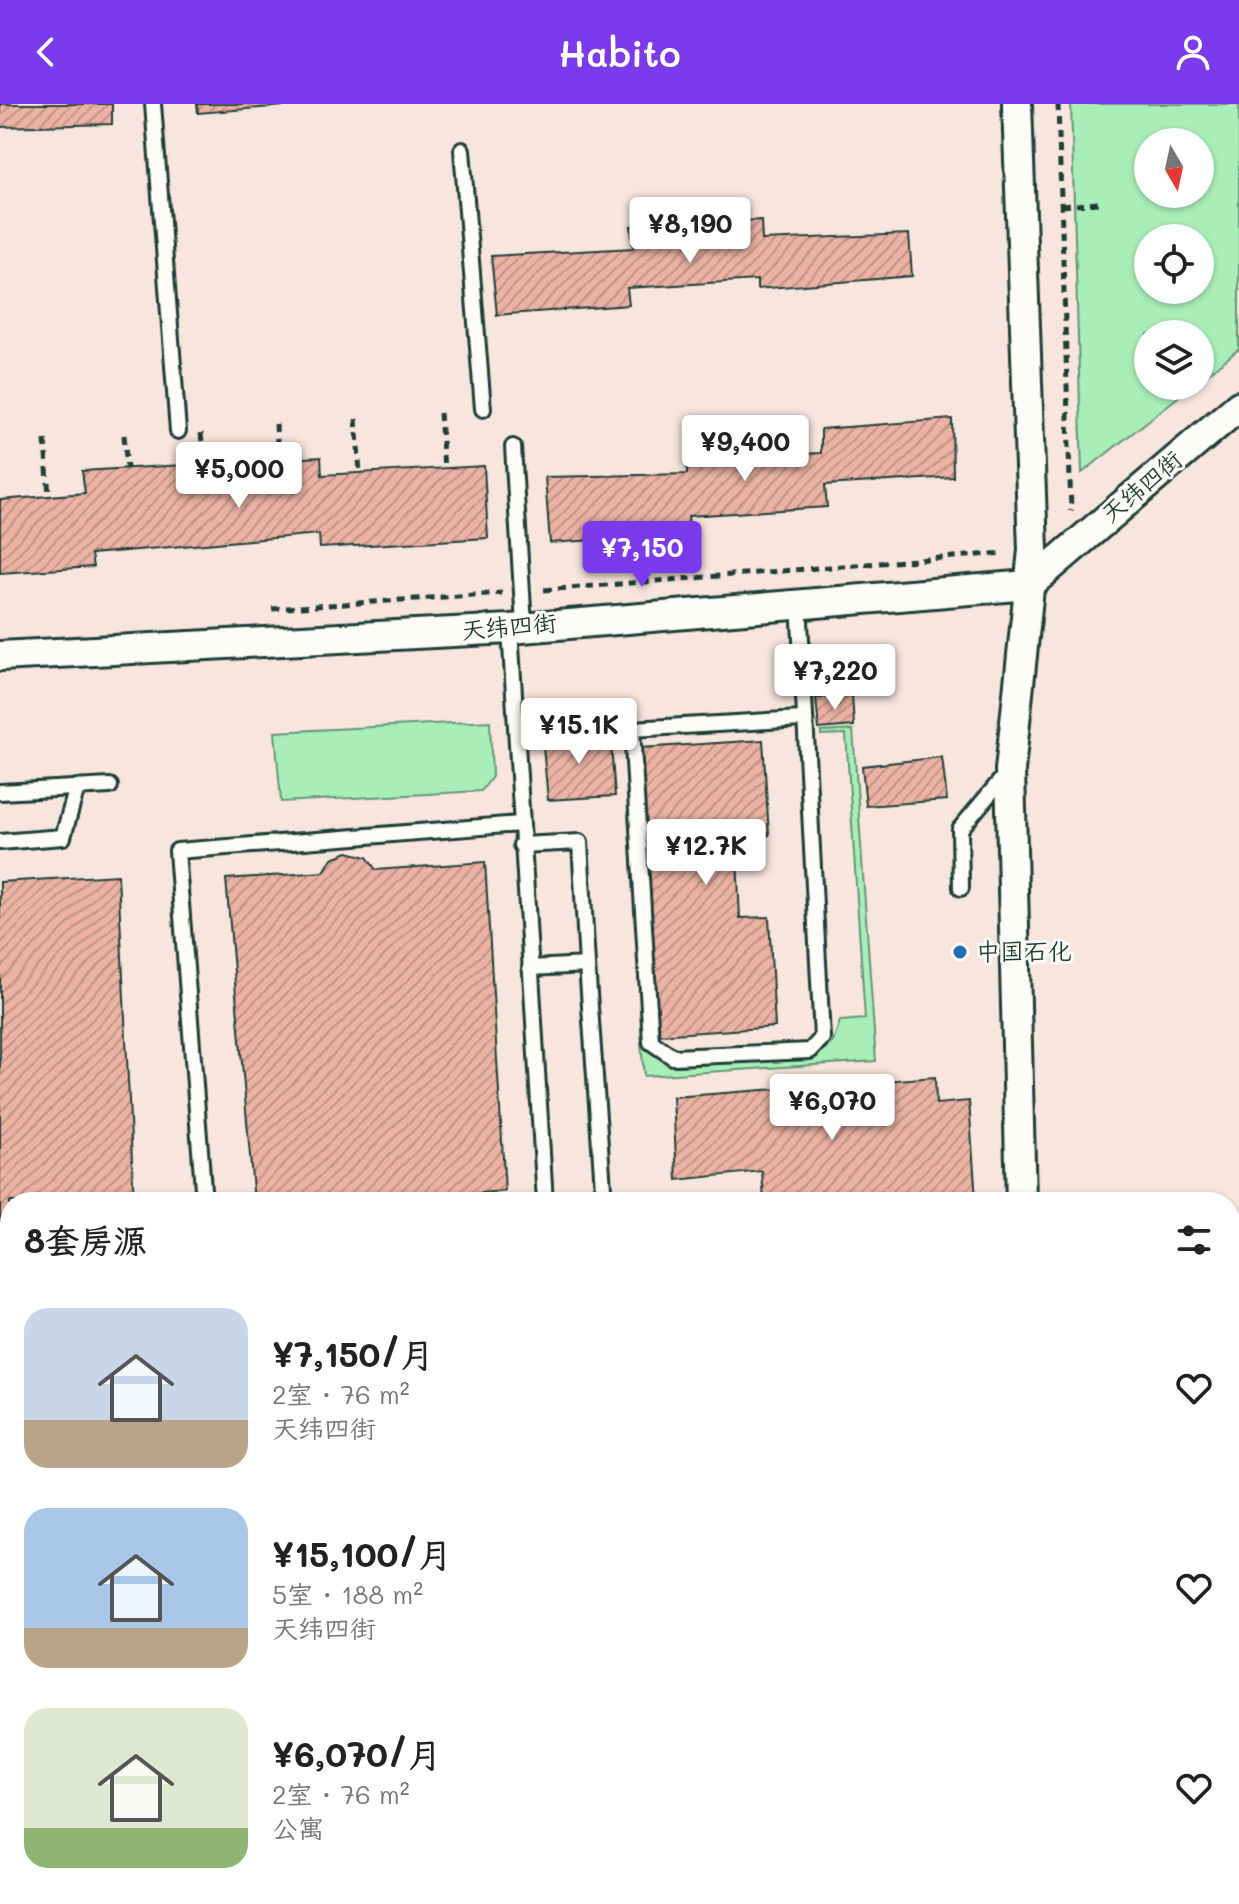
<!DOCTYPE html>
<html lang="zh">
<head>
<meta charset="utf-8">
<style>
  body { margin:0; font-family:Mali,"LXGW WenKai TC",sans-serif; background:#f2f2f2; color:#222; height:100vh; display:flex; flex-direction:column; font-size:30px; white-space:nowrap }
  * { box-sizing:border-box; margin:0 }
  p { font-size:26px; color:#767676 }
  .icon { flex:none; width:44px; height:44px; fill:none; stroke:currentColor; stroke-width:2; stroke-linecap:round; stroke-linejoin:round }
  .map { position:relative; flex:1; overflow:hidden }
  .panel { position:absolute; left:0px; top:1088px; width:1240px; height:712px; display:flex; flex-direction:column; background:#fff; border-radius:32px 32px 0 0; box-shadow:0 2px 6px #0004 }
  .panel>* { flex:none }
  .needle { width:52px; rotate:171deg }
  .controls { position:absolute; left:1134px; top:24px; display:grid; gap:16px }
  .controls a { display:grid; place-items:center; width:80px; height:80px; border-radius:50%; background:#fff; box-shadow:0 2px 6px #0004; font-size:40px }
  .price { position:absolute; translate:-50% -68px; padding:0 18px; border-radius:8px; background:#fff; color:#222; font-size:26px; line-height:52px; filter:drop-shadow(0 2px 4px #0008) }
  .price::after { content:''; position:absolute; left:50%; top:48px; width:24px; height:18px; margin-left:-12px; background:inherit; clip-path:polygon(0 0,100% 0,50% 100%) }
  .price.selected { background:#7c3aed; color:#fff }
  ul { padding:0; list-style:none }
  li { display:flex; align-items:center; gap:24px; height:200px; padding:0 24px }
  li span { display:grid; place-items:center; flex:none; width:224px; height:160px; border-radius:24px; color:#555 }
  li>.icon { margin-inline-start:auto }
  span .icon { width:96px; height:96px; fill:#fffc; stroke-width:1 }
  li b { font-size:34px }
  h2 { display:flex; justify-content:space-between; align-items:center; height:96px; padding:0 24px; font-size:34px }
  header { display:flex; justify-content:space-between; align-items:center; height:104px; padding:0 24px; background:#7c3aed; color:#fff; font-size:36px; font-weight:600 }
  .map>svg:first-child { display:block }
  .green { fill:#a9edb8; stroke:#649576; stroke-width:2; fill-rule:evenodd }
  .building { fill:url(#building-hatch); stroke:#1f3d34; stroke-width:2 }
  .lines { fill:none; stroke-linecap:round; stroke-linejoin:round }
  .service-casing { stroke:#1f3d34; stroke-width:20 }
  .minor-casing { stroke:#1f3d34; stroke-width:34 }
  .path { stroke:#1f3d34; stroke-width:5; stroke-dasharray:8 6; stroke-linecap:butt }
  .service { stroke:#fdfcf7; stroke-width:14 }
  .minor { stroke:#fdfcf7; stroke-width:28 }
  .poi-dot { fill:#1f6fb2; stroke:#fdfcf7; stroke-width:3 }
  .labels { text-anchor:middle; stroke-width:6; stroke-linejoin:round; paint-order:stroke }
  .street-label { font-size:24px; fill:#1f3d34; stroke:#fdfcf7 }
  .poi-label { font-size:24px; fill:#1f3d34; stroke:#fdfcf7; text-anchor:start }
</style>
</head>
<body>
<header><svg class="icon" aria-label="back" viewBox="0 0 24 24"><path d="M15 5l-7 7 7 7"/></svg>Habito<svg class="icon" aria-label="person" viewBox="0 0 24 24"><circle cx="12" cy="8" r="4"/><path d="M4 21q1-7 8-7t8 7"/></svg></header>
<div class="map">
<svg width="1239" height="1800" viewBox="0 0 1239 1800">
  <defs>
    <pattern id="building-hatch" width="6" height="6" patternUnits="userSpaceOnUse" patternTransform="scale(2)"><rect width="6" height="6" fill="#ecb3a5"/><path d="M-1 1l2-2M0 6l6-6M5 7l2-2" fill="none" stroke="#bf9387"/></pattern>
  </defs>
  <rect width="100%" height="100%" fill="#f8e6de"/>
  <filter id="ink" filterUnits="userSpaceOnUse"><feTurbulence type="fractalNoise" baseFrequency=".0125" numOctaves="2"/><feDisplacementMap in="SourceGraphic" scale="16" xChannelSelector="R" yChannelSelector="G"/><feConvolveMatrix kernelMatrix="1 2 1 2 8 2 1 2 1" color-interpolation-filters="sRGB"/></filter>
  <g filter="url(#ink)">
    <g class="green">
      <path d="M1071 0H1239V245L1200 276V230H1148V282H1192L1082 369ZM1200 38V90H1148V38ZM1148 134H1200V186H1148Z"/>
      <path d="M490 617 492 673 481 687 281 698 275 628Z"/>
      <path d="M853 626 876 957 644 972 641 939 670 962 814 954 833 938 840 917 865 915 846 630 821 631V628Z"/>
    </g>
    <g class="building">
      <path d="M0 0H112V20L0 23Z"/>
      <path d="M197 0H310L198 9Z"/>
      <path d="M761 116 762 136 909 130 912 172 757 185V176L627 184 629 201 497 211 491 152 633 144 631 122Z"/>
      <path d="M952 315 953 373 825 381 827 403 688 412 690 430 550 439 545 373 687 370V356L821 349V325Z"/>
      <path d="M321 353 322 371 484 362 488 434 320 444 319 430 91 450 93 463 0 469V396L85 389 82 367Z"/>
      <path d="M852 591 854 622 819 625 816 594Z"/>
      <path d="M610 628 615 692 548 696 542 632Z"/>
      <path d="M763 636 769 731 736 734 740 814 769 813 775 923 658 931 641 644Z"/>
      <path d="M942 653 947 696 866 702 862 662Z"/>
      <path d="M348 748 367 753 376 766 485 758 505 1087 374 1098H254L226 775 324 768 332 754Z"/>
      <path d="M118 771 134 1098H10V1122H0V778Z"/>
      <path d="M935 973 936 1000 969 997 976 1096 764 1098 762 1067 677 1076 673 993Z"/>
      <path d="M0 1237H10V1650L0 1651Z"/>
    </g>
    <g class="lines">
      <defs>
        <g id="service">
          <path d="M153 0 178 327"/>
          <path d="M462 46 483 305"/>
          <path d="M513 343 524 521"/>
          <path d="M799 498 822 934 810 947 673 953 651 938 632 625 802 615"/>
          <path d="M510 525 545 1098"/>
          <path d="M0 688 110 682"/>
          <path d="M0 738 63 733 77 683"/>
          <path d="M521 741 580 738 587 861 530 864"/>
          <path d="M961 784 960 725 1007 669"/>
          <path d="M587 861 604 1098"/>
          <path d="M204 1098 177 747 520 720"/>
          <path d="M800 1790 801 1799 974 1790"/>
          <path d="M986 1790V1800"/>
        </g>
        <g id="minor">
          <path d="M1017 0 1033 446 1010 666 1021 1098"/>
          <path d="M0 552 510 525 1029 481 1239 302"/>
          <path d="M0 1786 10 1785"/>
          <path d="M1040 1790 1041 1800"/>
        </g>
      </defs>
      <use href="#service" class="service-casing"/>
      <use href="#minor" class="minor-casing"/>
      <g class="path">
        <path d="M1058 0 1071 407"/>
        <path d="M1062 102 1099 99"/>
        <path d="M440 309 444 365"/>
        <path d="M356 315 360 369"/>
        <path d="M276 320 278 355"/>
        <path d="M201 329 204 360"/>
        <path d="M124 331 127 365"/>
        <path d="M45 336 49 392"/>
        <path d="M544 486 1004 449"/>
        <path d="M272 505 502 489"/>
      </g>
      <use href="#service" class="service"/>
      <use href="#minor" class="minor"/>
    </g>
  </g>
  <circle class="poi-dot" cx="960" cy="848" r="8"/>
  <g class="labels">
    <g class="street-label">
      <text transform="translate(1142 383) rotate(-40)" y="8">天纬四街</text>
      <text transform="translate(509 523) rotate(-5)" y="8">天纬四街</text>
    </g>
    <g class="poi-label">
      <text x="976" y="856">中国石化</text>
    </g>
  </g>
</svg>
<div class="controls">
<a><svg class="needle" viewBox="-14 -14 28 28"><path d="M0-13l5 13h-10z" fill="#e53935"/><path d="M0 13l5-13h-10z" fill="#767676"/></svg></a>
<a><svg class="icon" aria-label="locate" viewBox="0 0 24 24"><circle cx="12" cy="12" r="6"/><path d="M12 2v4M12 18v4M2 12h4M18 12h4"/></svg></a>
<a><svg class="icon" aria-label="layers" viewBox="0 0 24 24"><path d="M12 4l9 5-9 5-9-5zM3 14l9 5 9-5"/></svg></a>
</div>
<b class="price" style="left:690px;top:161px">¥8,190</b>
<b class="price" style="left:745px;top:379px">¥9,400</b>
<b class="price" style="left:239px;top:406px">¥5,000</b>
<b class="price selected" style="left:642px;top:485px">¥7,150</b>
<b class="price" style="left:835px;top:608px">¥7,220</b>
<b class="price" style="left:579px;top:662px">¥15.1K</b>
<b class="price" style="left:706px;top:783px">¥12.7K</b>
<b class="price" style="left:832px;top:1038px">¥6,070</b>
<section class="panel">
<h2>8套房源<svg class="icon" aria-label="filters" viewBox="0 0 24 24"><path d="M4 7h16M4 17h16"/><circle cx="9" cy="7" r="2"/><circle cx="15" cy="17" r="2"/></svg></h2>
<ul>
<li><span style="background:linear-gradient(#c9d6e8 70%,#b9a48a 0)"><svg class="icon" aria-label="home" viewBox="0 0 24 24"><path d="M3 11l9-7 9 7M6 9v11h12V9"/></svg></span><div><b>¥7,150/月</b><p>2室 · 76 m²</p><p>天纬四街</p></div><svg class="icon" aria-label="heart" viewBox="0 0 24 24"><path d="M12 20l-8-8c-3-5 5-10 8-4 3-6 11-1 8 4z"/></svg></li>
<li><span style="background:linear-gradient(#a9c7e8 75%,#b9a48a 0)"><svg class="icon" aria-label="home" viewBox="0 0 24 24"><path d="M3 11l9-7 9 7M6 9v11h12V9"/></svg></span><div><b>¥15,100/月</b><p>5室 · 188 m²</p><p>天纬四街</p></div><svg class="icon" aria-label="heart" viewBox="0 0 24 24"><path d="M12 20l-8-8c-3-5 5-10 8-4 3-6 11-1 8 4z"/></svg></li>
<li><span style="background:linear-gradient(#dfe7d0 75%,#8fb573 0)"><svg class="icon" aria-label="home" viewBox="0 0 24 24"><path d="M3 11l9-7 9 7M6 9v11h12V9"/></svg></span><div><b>¥6,070/月</b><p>2室 · 76 m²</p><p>公寓</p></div><svg class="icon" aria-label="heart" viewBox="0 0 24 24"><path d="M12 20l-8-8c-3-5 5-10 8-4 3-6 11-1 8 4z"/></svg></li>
</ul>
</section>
</div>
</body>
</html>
